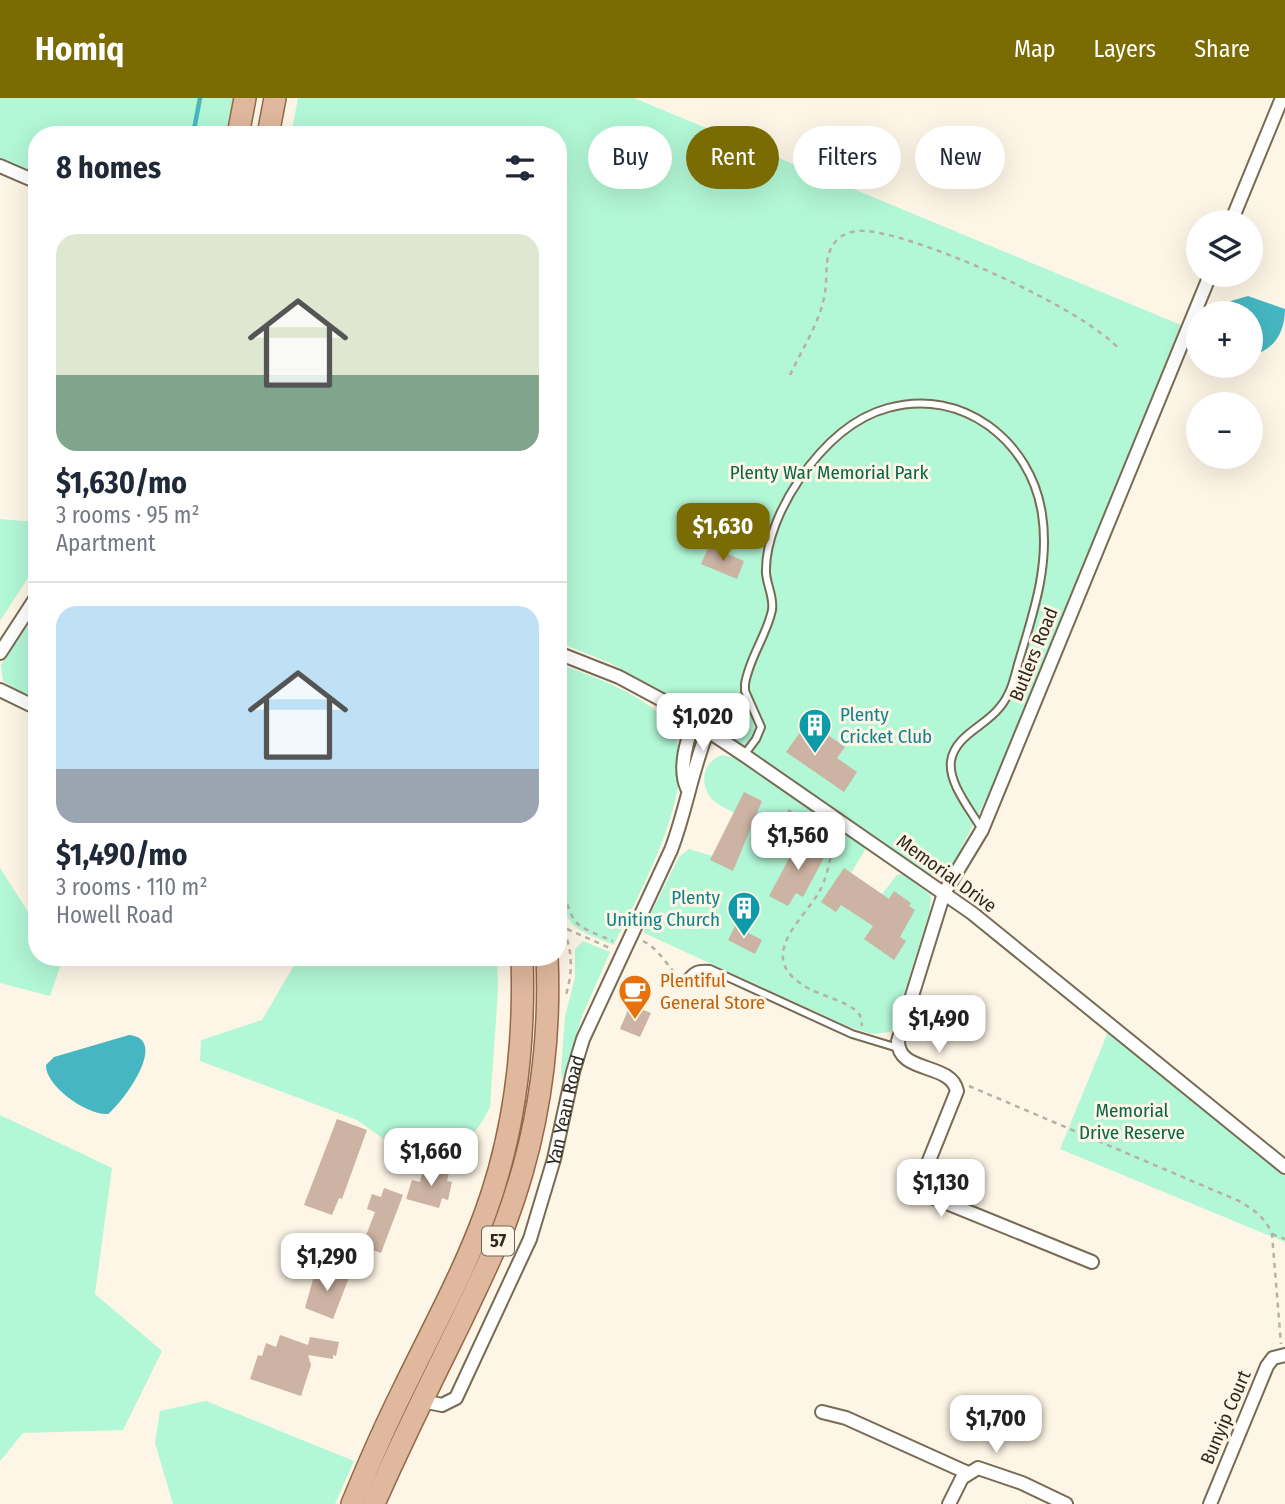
<!DOCTYPE html>
<html lang="en">
<head>
<meta charset="utf-8">
<style>
  body { margin:0; font-family:"Fira Sans Condensed",sans-serif; background:#f6f6f7; color:#1f2937; height:100vh; display:flex; flex-direction:column; font-size:26px; white-space:nowrap }
  * { box-sizing:border-box; margin:0 }
  p { font-size:23px; color:#747a83 }
  .icon { flex:none; width:38px; height:38px; fill:none; stroke:currentColor; stroke-width:2; stroke-linecap:round; stroke-linejoin:round }
  .map { position:relative; flex:1; overflow:hidden }
  .panel { position:absolute; left:28px; top:28px; width:539px; height:840px; display:flex; flex-direction:column; background:#fff; border-radius:28px; box-shadow:0 7px 28px #0002 }
  .panel>* { flex:none }
  .banner { position:absolute; left:588px; top:28px; width:592px; height:63px; display:flex; gap:14px }
  .buttons { position:absolute; left:1186px; top:112px; display:grid; gap:14px }
  .buttons a { display:grid; place-items:center; width:77px; height:77px; border-radius:50%; background:#fff; box-shadow:0 7px 28px #0002; font-size:35px }
  .price { position:absolute; translate:-50% -60px; padding:0 16px; border-radius:14px; background:#fff; color:#222; font-size:23px; line-height:46px; filter:drop-shadow(0 2px 4px #0008) }
  .price::after { content:''; position:absolute; left:50%; top:42px; width:21px; height:16px; margin-left:-10px; background:inherit; clip-path:polygon(0 0,100% 0,50% 100%) }
  .price.active { background:#7a6b03; color:#fff }
  ul { padding:0; list-style:none }
  li { display:grid; align-content:center; gap:14px; height:371px; padding:0 28px }
  li+li { border-top:2px solid #e0e1e3 }
  li span { display:grid; place-items:center; height:217px; border-radius:21px; color:#555 }
  li>.icon { margin-inline-start:auto }
  span .icon { width:126px; height:126px; fill:#fffc; stroke-width:1 }
  li b { font-size:30px }
  h2 { display:flex; justify-content:space-between; align-items:center; height:84px; padding:0 28px; font-size:30px }
  .pill { padding:0 24px; border-radius:32px; background:#fff; box-shadow:0 7px 28px #0002; font-size:24px; line-height:63px }
  .pill.active { background:#7a6b03; color:#fff }
  header { display:flex; align-items:center; gap:42px; box-sizing:border-box; height:98px; padding:0 35px; background:#7a6b03; color:#fff }
  header strong { font-size:33px }
  nav { display:flex; gap:38px; margin-inline-start:auto; font-size:24px }
  .map>svg:first-child { display:block }
  .green { fill:#b2f7d6 }
  .water { fill:#46b7c2 }
  .lines { fill:none; stroke-linecap:round; stroke-linejoin:round }
  .stream { stroke:#46b7c2; stroke-width:4.5 }
  .building { fill:#ccb3a3 }
  .lane-casing { stroke:#776b54; stroke-width:10 }
  .street-casing { stroke:#776b54; stroke-width:16 }
  .primary-casing { stroke:#946747; stroke-width:24 }
  .path { stroke:#b8b1a3; stroke-width:2.5; stroke-dasharray:5 5; stroke-linecap:butt }
  .lane { stroke:#fff; stroke-width:6 }
  .street { stroke:#fff; stroke-width:12 }
  .primary { stroke:#dfb89d; stroke-width:21 }
  .labels { text-anchor:middle; stroke-width:6; stroke-linejoin:round; paint-order:stroke }
  .shield { fill:#fdf5e5; stroke:#6d665b; stroke-width:2 }
  .shield-label { font-size:18px; font-weight:bold; fill:#2f2920 }
  .park-label { font-size:19px; fill:#0a6647; stroke:#fdf5e5 }
  .street-label { font-size:19px; fill:#2f2920; stroke:#fdf5e5 }
  .culture-label { font-size:19px; fill:#0d838f; stroke:#fdf5e5; text-anchor:start }
  .food-label { font-size:19px; fill:#c56008; stroke:#fdf5e5; text-anchor:start }
</style>
</head>
<body>
<header>
<strong>Homiq</strong>
<nav><a>Map</a><a>Layers</a><a>Share</a></nav>
</header>
<div class="map">
<svg width="1285" height="1406" viewBox="0 0 1285 1406">
  <rect width="100%" height="100%" fill="#fdf5e5"/>
  <g class="green">
    <path d="M0 0H233L226 37H37V78L0 62Z"/>
    <path d="M298 0H634L1181 227 989 695 950 773 938 778 928 776 674 600 610 565 558 544V37H291Z"/>
    <path d="M0 421 37 424V466L0 523Z"/>
    <path d="M37 511V601L25 597 3 583 1 567Z"/>
    <path d="M558 566C593 578 647 597 669 627 706 679 638 797 614 847 570 829 566 830 558 782Z"/>
    <path d="M722 657 735 660 862 746 865 751 864 754 851 775 882 796 897 777 902 776 931 797 930 812 894 928 890 934 872 936 849 929 644 835 645 827 679 759 689 751 712 758 734 715C728 711 720 708 714 703 699 689 701 664 722 657Z"/>
    <path d="M0 770 37 828V859H57L61 866 50 898 0 885Z"/>
    <path d="M583 843 610 854 582 918 562 982 561 974 565 919 575 879V851Z"/>
    <path d="M299 859H497L498 891 490 1009 482 1024 454 1059 395 1049 357 1022 200 963 201 942 262 922Z"/>
    <path d="M1108 934 1285 1078V1144L1060 1051Z"/>
    <path d="M0 1017 112 1070 95 1196 162 1253 123 1332 23 1335 0 1363Z"/>
    <path d="M206 1303 354 1363 335 1406H173L155 1345 160 1313Z"/>
  </g>
  <g class="water">
    <path d="M1248 198 1285 211C1285 233 1275 252 1252 257L1251 215H1220L1231 203Z"/>
    <path d="M129 937C170 941 123 1004 108 1016 88 1018 45 988 46 967L54 959Z"/>
  </g>
  <g class="lines">
    <path class="stream" d="M193 37 200 0"/>
  </g>
  <g class="building">
    <path d="M709 448 744 463 737 481 701 466Z"/>
    <path d="M808 623 845 649 837 660 857 674 844 694 786 654Z"/>
    <path d="M744 694 762 703 733 773 710 762Z"/>
    <path d="M800 740 827 754 803 799 796 795 788 808 769 798Z"/>
    <path d="M844 770 889 801 894 793 911 805 909 808 915 812 900 839 906 843 894 862 864 841 873 828 841 807 836 814 821 804Z"/>
    <path d="M735 828 762 842 755 856 728 842Z"/>
    <path d="M630 907 651 915 640 939 620 931Z"/>
    <path d="M337 1021 367 1032 342 1101 339 1100 332 1117 304 1107Z"/>
    <path d="M430 1069 449 1074 447 1083 452 1084 448 1102 442 1100 439 1110 406 1101 412 1082 420 1084 422 1076 428 1078Z"/>
    <path d="M384 1090 403 1097 381 1155 362 1148 375 1114 367 1111 372 1096 381 1099Z"/>
    <path d="M328 1168 350 1177 333 1221 305 1210 314 1178 323 1182Z"/>
    <path d="M280 1237 308 1247 310 1239 339 1244 336 1258 333 1257V1261L308 1257 311 1267 301 1298 250 1281 258 1257 262 1258 266 1245 276 1249Z"/>
  </g>
  <g class="lines">
    <defs>
      <g id="lane">
        <path d="M744 657 756 641 761 629 745 593V586C749 560 767 537 772 512 774 499 767 488 766 475 765 443 782 407 799 382 821 350 851 320 888 310 962 289 1031 343 1042 416 1050 468 1033 516 1018 566 1014 581 1011 596 1000 609 986 628 955 637 951 663 948 685 970 711 981 730"/>
        <path d="M685 883C692 872 697 870 710 871L852 936 898 950"/>
      </g>
      <g id="street">
        <path d="M0 68 37 84"/>
        <path d="M1231 124 1282 0"/>
        <path d="M0 555 37 498"/>
        <path d="M558 555 619 579 660 601 744 657 972 815 1285 1069"/>
        <path d="M0 592 37 610"/>
        <path d="M687 690C678 670 687 642 694 623"/>
        <path d="M1092 1164 932 1099C924 1091 922 1086 924 1075L957 993C951 964 898 976 898 943L944 795 982 732 1210 177"/>
        <path id="s1" d="M422 1303 442 1307 456 1300 530 1141 554 1061 573 974 583 941 671 752C686 713 692 671 708 632"/>
        <path d="M822 1314 846 1320 968 1375"/>
        <path d="M949 1406 962 1380 978 1370 1022 1385 1066 1406"/>
        <path d="M1210 1406 1267 1268 1273 1260 1285 1257"/>
      </g>
      <g id="primary">
        <path d="M238 37 245 0"/>
        <path d="M268 37 275 0"/>
        <path d="M352 1406C368 1367 385 1328 404 1290 432 1232 463 1176 485 1116 515 1034 525 946 522 859"/>
        <path d="M374 1406C401 1344 431 1284 461 1223 476 1191 492 1159 505 1126 537 1041 551 950 547 859"/>
      </g>
    </defs>
    <use href="#lane" class="lane-casing"/>
    <use href="#street" class="street-casing"/>
    <use href="#primary" class="primary-casing"/>
    <g class="path">
      <path d="M790 277C802 251 821 223 825 194 828 177 823 157 836 143 843 135 855 132 866 133 920 137 1085 211 1120 252"/>
      <path d="M788 712 828 740 832 748C831 762 826 782 819 794 805 819 761 854 796 882 812 896 836 899 854 911L860 917 862 928"/>
      <path d="M558 747C562 768 562 811 578 826 588 834 602 838 613 843"/>
      <path d="M558 813C569 845 576 862 566 897"/>
      <path d="M567 831 612 851"/>
      <path d="M643 843C660 852 664 864 677 877"/>
      <path d="M969 988 1239 1103C1254 1112 1265 1119 1272 1136L1281 1246"/>
      <path d="M1272 1136 1285 1141"/>
    </g>
    <use href="#lane" class="lane"/>
    <use href="#street" class="street"/>
    <use href="#primary" class="primary"/>
  </g>
  <defs>
    <symbol id="building-pin" viewBox="-11 -11 22 30"><path d="M0 17L-7.5 6A9.5 9.5 0 1 1 7.5 6Z" fill="#0f9aa8" stroke="#fdf5e5"/><path d="M-4-6H4V6H1V3H-1V6H-4ZM-2.5-4.3h1.7v1.8h-1.7ZM.8-4.3h1.7v1.8H.8ZM-2.5-1h1.7V.8h-1.7ZM.8-1h1.7V.8H.8Z" fill="#fff"/></symbol>
    <symbol id="cafe-pin" viewBox="-11 -11 22 30"><path d="M0 17L-7.5 6A9.5 9.5 0 1 1 7.5 6Z" fill="#e8710a" stroke="#fdf5e5"/><path d="M-5.5-4.5H6V0H3Q3 3.5 0 3.5H-2.5Q-5.5 3.5-5.5 0ZM3-3.2v2h1.7v-2ZM-6 4.5H4V6H-6Z" fill="#fff"/></symbol>
  </defs>
  <g fill-rule="evenodd">
    <use href="#building-pin" x="796" y="608" width="38" height="52"/>
    <use href="#building-pin" x="725" y="791" width="38" height="52"/>
    <use href="#cafe-pin" x="616" y="874" width="38" height="52"/>
  </g>
  <g class="labels">
    <rect class="shield" x="482" y="1128.5" width="32" height="29" rx="5"/>
    <g class="shield-label">
      <text x="498" y="1149">57</text>
    </g>
    <g class="park-label">
      <text x="829" y="381">Plenty War Memorial Park</text>
      <text x="1132" y="1019">Memorial<tspan x="1132" dy="22">Drive Reserve</tspan></text>
    </g>
    <g class="street-label">
      <text transform="translate(1033 556) rotate(-68)" y="7">Butlers Road</text>
      <text transform="translate(947 775) rotate(36)" y="7">Memorial Drive</text>
      <text dy="7" stroke="none"><textPath href="#s1" startOffset="345">Yan Yean Road</textPath></text>
      <text transform="translate(1225 1319) rotate(-67)" y="7">Bunyip Court</text>
    </g>
    <g class="culture-label">
      <text x="840" y="623">Plenty<tspan x="840" dy="22">Cricket Club</tspan></text>
      <text x="720" y="806" text-anchor="end">Plenty<tspan x="720" dy="22">Uniting Church</tspan></text>
    </g>
    <g class="food-label">
      <text x="660" y="889">Plentiful<tspan x="660" dy="22">General Store</tspan></text>
    </g>
  </g>
</svg>
<div class="buttons">
<a><svg class="icon" aria-label="layers" viewBox="0 0 24 24"><path d="M12 4l9 5-9 5-9-5zM3 14l9 5 9-5"/></svg></a>
<a>+</a>
<a>−</a>
</div>
<b class="price active" style="left:723px;top:465px">$1,630</b>
<b class="price" style="left:703px;top:655px">$1,020</b>
<b class="price" style="left:798px;top:774px">$1,560</b>
<b class="price" style="left:939px;top:957px">$1,490</b>
<b class="price" style="left:431px;top:1090px">$1,660</b>
<b class="price" style="left:941px;top:1121px">$1,130</b>
<b class="price" style="left:327px;top:1195px">$1,290</b>
<b class="price" style="left:996px;top:1357px">$1,700</b>
<div class="banner">
<a class="pill">Buy</a>
<a class="pill active">Rent</a>
<a class="pill">Filters</a>
<a class="pill">New</a>
</div>
<section class="panel">
<h2>8 homes<svg class="icon" aria-label="filters" viewBox="0 0 24 24"><path d="M4 7h16M4 17h16"/><circle cx="9" cy="7" r="2"/><circle cx="15" cy="17" r="2"/></svg></h2>
<ul>
<li><span style="background:linear-gradient(#dfe7d0 65%,#7fa58c 0)"><svg class="icon" aria-label="home" viewBox="0 0 24 24"><path d="M3 11l9-7 9 7M6 9v11h12V9"/></svg></span><div><b>$1,630/mo</b><p>3 rooms · 95 m²</p><p>Apartment</p></div></li>
<li><span style="background:linear-gradient(#bfe0f5 75%,#9aa5b1 0)"><svg class="icon" aria-label="home" viewBox="0 0 24 24"><path d="M3 11l9-7 9 7M6 9v11h12V9"/></svg></span><div><b>$1,490/mo</b><p>3 rooms · 110 m²</p><p>Howell Road</p></div></li>
</ul>
</section>
</div>
</body>
</html>
